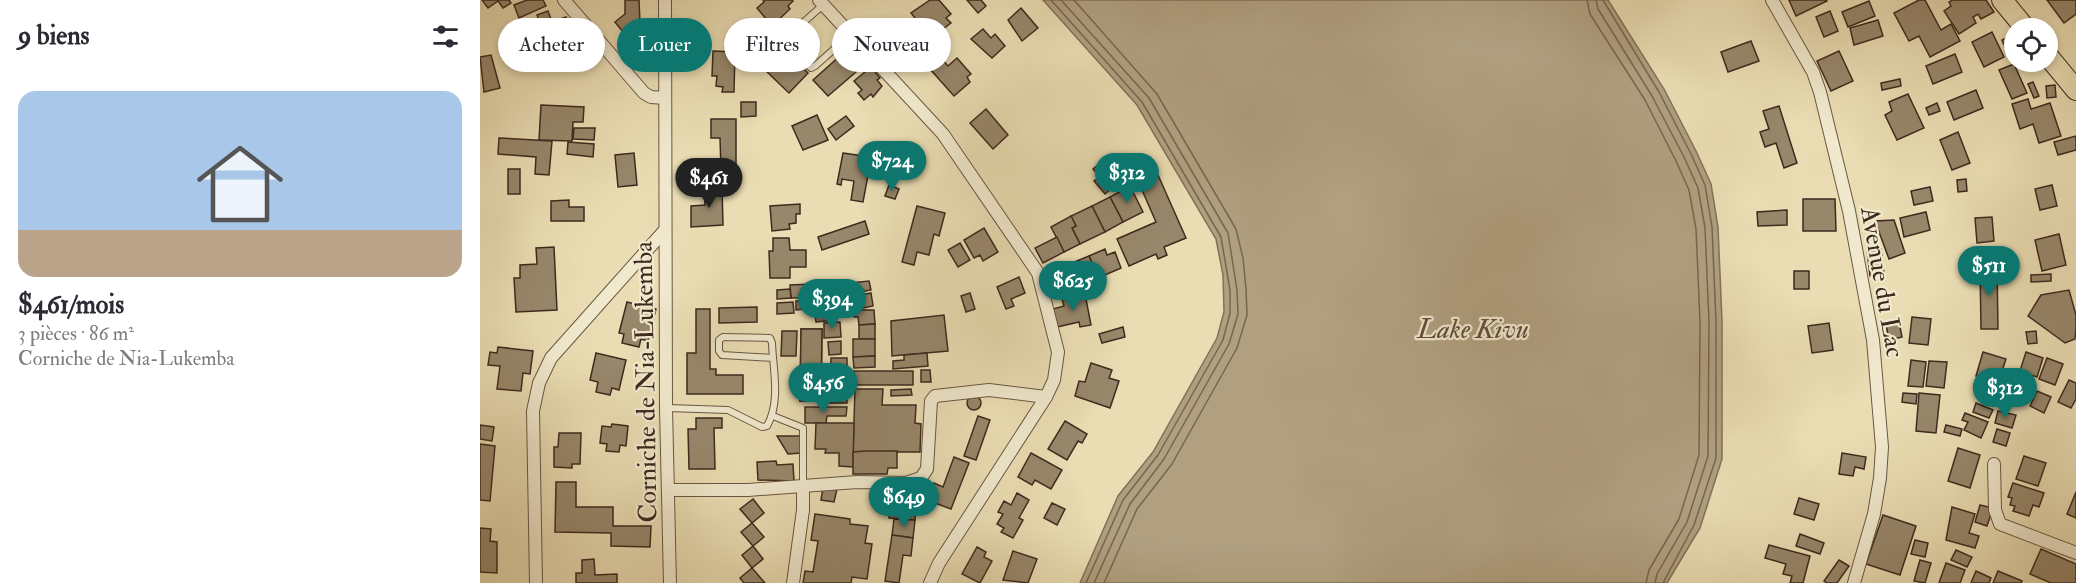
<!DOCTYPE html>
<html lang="fr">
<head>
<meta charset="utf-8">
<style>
  body { margin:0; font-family:"IM FELL Double Pica",serif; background:#f7f7f7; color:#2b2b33; height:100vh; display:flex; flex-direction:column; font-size:22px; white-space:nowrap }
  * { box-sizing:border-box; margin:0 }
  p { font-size:20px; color:#7c7c81 }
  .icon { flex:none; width:33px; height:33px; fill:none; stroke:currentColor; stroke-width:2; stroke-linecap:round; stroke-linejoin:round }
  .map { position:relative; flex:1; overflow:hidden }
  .details { display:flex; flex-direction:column; background:#fff; width:480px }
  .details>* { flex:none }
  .hud { position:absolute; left:18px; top:18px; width:570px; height:54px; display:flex; gap:12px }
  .controls { position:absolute; left:1524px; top:18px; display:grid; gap:12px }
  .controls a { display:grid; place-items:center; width:54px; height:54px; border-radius:50%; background:#fff; box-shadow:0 3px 9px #0003; font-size:30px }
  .price { position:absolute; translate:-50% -51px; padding:0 14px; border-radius:21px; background:#0f766e; color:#fff; font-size:20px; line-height:39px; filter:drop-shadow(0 2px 3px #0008) }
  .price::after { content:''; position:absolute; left:50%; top:36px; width:18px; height:14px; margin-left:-9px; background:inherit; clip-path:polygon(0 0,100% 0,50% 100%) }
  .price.current { background:#222; color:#fff }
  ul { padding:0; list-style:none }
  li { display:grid; align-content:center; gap:12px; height:318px; padding:0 18px }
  li span { display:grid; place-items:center; height:186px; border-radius:18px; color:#555 }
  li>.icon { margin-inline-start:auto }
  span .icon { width:108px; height:108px; fill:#fffc; stroke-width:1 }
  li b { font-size:26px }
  h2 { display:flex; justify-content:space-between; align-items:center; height:72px; padding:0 18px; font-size:26px }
  .chip { padding:0 21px; border-radius:27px; background:#fff; box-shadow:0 3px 9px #0003; font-size:21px; line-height:54px }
  .chip.current { background:#0f766e; color:#fff }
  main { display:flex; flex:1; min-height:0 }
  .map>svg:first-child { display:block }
  .water { fill:#b0a080; stroke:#827159; stroke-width:1.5 }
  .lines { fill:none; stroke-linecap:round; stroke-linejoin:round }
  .shore { stroke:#77654f; stroke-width:1.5 }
  .building { fill:#97876b; stroke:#3e2a1e; stroke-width:1.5 }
  .lane-casing { stroke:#695743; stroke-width:8 }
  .street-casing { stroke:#695743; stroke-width:14 }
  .primary-casing { stroke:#3e2a1e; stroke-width:22 }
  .lane { stroke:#f1e9ce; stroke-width:6 }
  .street { stroke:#f1e9ce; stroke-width:12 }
  .primary { stroke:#eaddb3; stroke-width:20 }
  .labels { text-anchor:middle; stroke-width:4.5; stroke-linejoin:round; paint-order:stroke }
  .street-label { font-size:26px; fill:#3e2a1e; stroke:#f1e9ce }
  .water-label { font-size:27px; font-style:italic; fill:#604d3b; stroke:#f1e9ce }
</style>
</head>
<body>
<main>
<section class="details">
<h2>9 biens<svg class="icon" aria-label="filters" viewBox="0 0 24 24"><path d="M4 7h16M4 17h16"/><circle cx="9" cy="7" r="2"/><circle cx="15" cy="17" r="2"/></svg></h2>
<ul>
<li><span style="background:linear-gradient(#a9c7e8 75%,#b9a48a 0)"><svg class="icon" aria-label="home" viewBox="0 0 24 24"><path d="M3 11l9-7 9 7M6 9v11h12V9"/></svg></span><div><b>$461/mois</b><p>3 pièces · 86 m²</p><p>Corniche de Nia-Lukemba</p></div></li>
</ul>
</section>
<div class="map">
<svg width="1596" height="583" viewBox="0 0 1596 583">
  <rect width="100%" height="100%" fill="#eaddb3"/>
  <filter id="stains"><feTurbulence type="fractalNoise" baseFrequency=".00333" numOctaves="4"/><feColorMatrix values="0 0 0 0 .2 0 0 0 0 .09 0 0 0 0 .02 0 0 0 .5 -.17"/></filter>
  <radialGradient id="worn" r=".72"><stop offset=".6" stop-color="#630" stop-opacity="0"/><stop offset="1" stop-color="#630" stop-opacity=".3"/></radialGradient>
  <path class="water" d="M563 0H1128L1184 89 1216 151 1231 184 1238 227 1242 321V459L1220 528 1187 583H600L638 496 673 452 737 338 744 312 743 275 736 239 657 105Z"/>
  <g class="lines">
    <g class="shore">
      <path d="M571 0 662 102 741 237 750 290V313L743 340 678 455 643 500 606 583"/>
      <path d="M581 0 669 98 748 233 757 290 758 314 749 344 684 459 650 504 614 583"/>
      <path d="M594 0 677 94 756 229 763 258 766 289 767 315 757 348 692 464 657 509 624 583"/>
      <path d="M1107 0 1110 14 1165 100 1196 161 1209 190 1216 229 1220 322 1219 455 1199 519 1169 570 1166 583"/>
      <path d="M1116 0 1118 9 1172 96 1204 157 1218 188 1225 228 1229 321 1228 456 1207 522 1177 574 1175 583"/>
      <path d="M1123 0 1179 92 1211 154 1225 185 1232 227 1236 321V458L1214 525 1183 583"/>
    </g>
  </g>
  <g class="building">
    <path d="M2 0H29L31 3 23 8 18 1 8 8Z"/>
    <path d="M47 0H63L66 6 39 18 34 5Z"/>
    <path d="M145 0H159L160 23 152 31 149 27 143 32 135 22 145 14Z"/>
    <path d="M283 0H312L313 1 308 6 310 9 292 26 277 8 284 2Z"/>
    <path d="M450 0H459L471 14 466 18 471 23 463 29 458 23 443 36 431 22 435 18 431 13Z"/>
    <path d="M487 0H501L506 6 498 13Z"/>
    <path d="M1309 0H1346L1347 1 1316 16Z"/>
    <path d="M1439 0H1445L1461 30 1471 24 1480 41 1450 57 1439 36 1429 41 1414 13Z"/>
    <path d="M1473 0H1506L1514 12 1501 19 1498 14 1493 17 1496 23 1479 34 1464 11 1471 6 1469 2Z"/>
    <path d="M1567 0H1596V14L1584 23Z"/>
    <path d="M1389 1 1395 16 1368 27 1362 12Z"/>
    <path d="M541 8 558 28 542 41 528 20Z"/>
    <path d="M68 11 72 22 86 17 99 54 74 63 57 15Z"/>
    <path d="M1350 11 1358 31 1344 37 1336 17Z"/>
    <path d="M428 19 450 43 439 52 443 55 431 65 415 46 406 53 398 43 415 25 418 28Z"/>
    <path d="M1398 20 1403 36 1374 45 1370 28Z"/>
    <path d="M503 29 511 38 515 34 525 46 512 58 491 39Z"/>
    <path d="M1512 32 1524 57 1504 67 1492 42Z"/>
    <path d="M1534 34V53L1529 56 1522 40Z"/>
    <path d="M294 40 328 73 309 93 282 67 287 62 280 55Z"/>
    <path d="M1271 41 1279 61 1248 72 1241 52Z"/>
    <path d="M233 51 255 52 254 92H242L243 87 236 86 237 76H232Z"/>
    <path d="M1359 51 1373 81 1351 91 1337 61Z"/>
    <path d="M1475 54 1482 72 1453 84 1446 66Z"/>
    <path d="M11 55 20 88 4 92 0 57Z"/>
    <path d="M361 55 376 72 348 96 333 80Z"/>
    <path d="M477 58 491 74 487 77 490 82 474 96 450 69 462 59 468 66Z"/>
    <path d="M1534 64 1547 93 1532 99 1519 70Z"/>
    <path d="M391 67 400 78 397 80 402 86 393 97 391 94 384 100 378 93 382 90 374 81Z"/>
    <path d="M1420 79 1421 86 1402 90 1401 83Z"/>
    <path d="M1553 82 1559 96 1554 98 1548 84Z"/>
    <path d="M1575 85 1576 97 1567 98 1566 86Z"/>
    <path d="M1496 90 1503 108 1474 120 1467 102Z"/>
    <path d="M1428 94 1444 128 1417 140 1405 115 1412 111 1409 102Z"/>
    <path d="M1548 99 1551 109 1570 103 1581 136 1559 143 1553 124 1540 129 1532 104Z"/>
    <path d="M261 102H276V116L261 117Z"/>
    <path d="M1457 103 1460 111 1449 115 1446 108Z"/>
    <path d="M61 105 104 107 103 122H93L92 141 59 140Z"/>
    <path d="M1299 106 1317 163 1304 168 1296 143 1285 147 1280 132 1289 129 1283 111Z"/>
    <path d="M506 109 528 135 513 149 490 123Z"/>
    <path d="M337 115 348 140 323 150 312 126Z"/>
    <path d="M366 116 374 126 356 140 348 129Z"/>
    <path d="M231 119H256V169H241L240 138H231Z"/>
    <path d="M94 128H115L114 140 93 139Z"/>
    <path d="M1478 132 1490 163 1472 170 1460 140Z"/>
    <path d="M1596 136V150L1578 155 1574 142Z"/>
    <path d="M19 138 72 141 69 175 55 174 56 157 18 154Z"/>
    <path d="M88 142 114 144 113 157 87 154Z"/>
    <path d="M154 153 157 185 138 187 135 155Z"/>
    <path d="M363 153 383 156 381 169 389 170 383 202 371 200 374 181 362 179 361 185 357 184Z"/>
    <path d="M630 155 647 175 625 194 614 181 620 177 613 169Z"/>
    <path d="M674 166 706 238 684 247 687 255 678 259 676 254 649 266 637 239 676 222 655 174Z"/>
    <rect x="28" y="169" width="12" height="25"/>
    <path d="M1486 179 1487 191 1478 192 1477 180Z"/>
    <path d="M409 185 419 189 415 199 405 196Z"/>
    <path d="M1572 185 1577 206 1560 210 1555 189Z"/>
    <path d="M242 186 243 225 211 227V206L225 205 224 187Z"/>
    <path d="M650 186 663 212 643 222 630 197Z"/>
    <path d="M1450 187 1453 201 1434 205 1431 191Z"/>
    <path d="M630 197 643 222 625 232 612 206Z"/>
    <path d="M1323 199H1355L1356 231H1323Z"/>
    <path d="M89 200V207H104V221H71V201Z"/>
    <path d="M320 204V214H316V223L309 224 310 229 292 231 290 206Z"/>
    <path d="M437 206 465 213 459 236 454 234 449 255 437 252 434 265 422 262Z"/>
    <path d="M612 206 625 232 600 244 592 228 596 226 591 216Z"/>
    <path d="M1307 210V225L1278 226 1277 212Z"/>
    <path d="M1446 212 1450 230 1424 237 1420 218Z"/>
    <path d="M591 216 596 226 592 228 600 244 584 252 571 227Z"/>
    <path d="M1512 217 1514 241 1497 243 1495 218Z"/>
    <path d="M1414 220 1425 253 1409 259 1395 221Z"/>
    <path d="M385 221 389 234 342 250 338 237Z"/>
    <path d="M504 228 518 252 503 261 500 255 494 258 484 240Z"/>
    <path d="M1579 234 1586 265 1562 271 1555 240Z"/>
    <path d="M577 237 584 252 563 263 555 248Z"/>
    <path d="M293 238H309L310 250H326V267H310V278H290L289 251H293Z"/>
    <path d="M480 243 490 260 478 267 468 250Z"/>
    <path d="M74 247 77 310 36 312 34 278H40V265L57 264 56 248Z"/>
    <path d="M625 249 627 255 635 252 641 268 618 278 609 256Z"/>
    <path d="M1401 249 1404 274 1390 276 1387 250Z"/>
    <path d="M609 256 618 278 591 288 584 270 593 266 592 263Z"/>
    <path d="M1517 265 1518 329H1501L1500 266Z"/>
    <rect x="1314" y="271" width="15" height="18"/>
    <path d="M1571 274V281L1551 282V275Z"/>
    <path d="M539 277 545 293 531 299 534 306 526 309 517 287Z"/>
    <path d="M389 281 391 290 370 294 369 291 363 292 361 284Z"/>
    <path d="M355 283V297L311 298 310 285Z"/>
    <path d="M310 289 311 298 297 299V290Z"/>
    <path d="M1589 290 1596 315V327L1595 339 1585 343 1548 316 1561 295Z"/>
    <path d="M391 293 393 306 373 310 371 297Z"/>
    <path d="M490 293 495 309 486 312 481 296Z"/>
    <path d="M605 294 611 325 600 327 599 322 577 327 573 309 584 306 582 299Z"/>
    <path d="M340 299 341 307 353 306 354 320 336 322 334 308 316 310V301Z"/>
    <path d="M147 302 176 309 168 341 161 339 159 347 142 343 144 334 139 333Z"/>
    <path d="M313 302 314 313 297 314V303Z"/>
    <path d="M277 307V322L239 323V308Z"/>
    <path d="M216 309H230V369H236V375H263V394H207V353H216Z"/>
    <path d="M374 310H394L395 324 379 325 378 317H374Z"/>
    <path d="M464 315 468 351 412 356 411 321Z"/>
    <path d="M1432 317 1451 319 1448 345 1429 343Z"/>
    <path d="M360 322 361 337 344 338V323Z"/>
    <path d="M1419 322 1422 337 1409 340 1406 325Z"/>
    <path d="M1349 323 1353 350 1332 353 1328 326Z"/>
    <path d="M395 324V339H379V325Z"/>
    <path d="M643 327 645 337 622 343 619 334Z"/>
    <path d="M321 329H342L341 401H320Z"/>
    <path d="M321 329H342L341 401H320Z"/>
    <path d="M302 331H317L316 356H301Z"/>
    <path d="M1556 331 1557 343 1548 344 1546 332Z"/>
    <path d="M373 339H395V356L373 357Z"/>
    <path d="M361 341V354L349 355 348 342Z"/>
    <path d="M18 347 53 351 50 374 43 373 41 391 17 389 20 366 8 365 10 352 17 353Z"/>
    <path d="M1503 352 1526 359 1518 383 1496 376Z"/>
    <path d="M1546 352 1563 358 1557 377 1540 371Z"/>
    <path d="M116 353 146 360 139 390 132 388 130 395 116 392 118 382 110 380Z"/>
    <path d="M447 353 448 366 413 369V361L424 360V355Z"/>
    <path d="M395 356V367L374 368 373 357Z"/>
    <path d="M351 358H367V403H350Z"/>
    <path d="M1567 358 1583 364 1575 385 1559 379Z"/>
    <path d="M1431 360 1446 362 1443 387 1428 386Z"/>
    <path d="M1449 361 1467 362 1464 388 1446 386Z"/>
    <path d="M611 363 632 370 629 378 639 381 630 408 595 396 599 381 605 382Z"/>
    <path d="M441 370H450L451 382H441Z"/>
    <rect x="374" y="371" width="59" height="14"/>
    <path d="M1589 380 1596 383V399L1591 408 1578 402Z"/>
    <path d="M375 389H403L402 405H436L435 423 441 424 440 452H373Z"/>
    <path d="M431 389 432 395 411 396V390Z"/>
    <path d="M1557 391 1571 397 1564 413 1550 406Z"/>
    <path d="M1423 393 1437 394 1436 404 1422 402Z"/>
    <path d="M1439 393 1460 395 1456 433 1436 431Z"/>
    <circle cx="494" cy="403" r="7"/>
    <path d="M1496 403 1513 410 1509 418 1493 412Z"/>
    <path d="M325 407H367L366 416H347L346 423H325Z"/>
    <path d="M1518 411 1536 415 1532 428 1515 423Z"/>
    <path d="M1485 413 1508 422 1501 438 1484 430 1488 422 1482 420Z"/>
    <path d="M498 416 510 420 496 460 484 456Z"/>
    <path d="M216 418H242V428H234L235 469H209L208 429H216Z"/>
    <path d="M585 421 607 434 602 443 598 441 587 460 568 449Z"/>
    <path d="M336 423H374L373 467 359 466V453H345L346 449H335Z"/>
    <path d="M132 424 148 426 146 446 140 445 139 452 126 451 127 444 120 443 122 426 131 427Z"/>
    <path d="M0 425 14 427 12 441 0 439Z"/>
    <path d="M1466 425 1482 429 1480 436 1464 432Z"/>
    <path d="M1517 429 1530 433 1526 446 1513 442Z"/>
    <path d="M79 433H101L100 464H92V468L74 467V447H78Z"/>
    <path d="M297 436H320L321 453 308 454Z"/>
    <path d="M0 444 15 446 10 501 0 500Z"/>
    <path d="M1478 448 1500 455 1490 488 1468 481Z"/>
    <path d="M385 451H417V468H408L407 474H373V452Z"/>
    <path d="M551 453 582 470 571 489 555 480 552 485 538 477Z"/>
    <path d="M1362 453 1386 457 1384 469 1375 467 1373 476 1359 474Z"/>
    <path d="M1544 456 1566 463 1558 486 1536 479Z"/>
    <path d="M474 457 489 463 471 509 447 500 454 483 463 487Z"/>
    <path d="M296 461 297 465 313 464 314 481 278 480 277 462Z"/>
    <path d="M76 482H96V507H133V526H171L170 547 131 546V533L75 532Z"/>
    <path d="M1533 483 1564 493 1559 507 1553 505 1549 516 1533 511 1535 506 1530 505 1532 498 1528 497Z"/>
    <path d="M343 487 357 489 354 502 341 500Z"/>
    <path d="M1596 492V518L1587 514Z"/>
    <path d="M537 493 549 500 539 518 543 520 533 538 521 532 524 528 517 524 523 514 518 512 524 501 531 505Z"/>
    <path d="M1319 498 1339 504 1334 520 1314 514Z"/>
    <path d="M273 499 284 513 272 523 260 509Z"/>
    <path d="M572 503 585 509 577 525 564 518Z"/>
    <path d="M410 504 436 506 435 520 409 518Z"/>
    <path d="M1500 505 1513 508 1507 526 1495 522Z"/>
    <path d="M1472 507 1495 514 1489 533 1499 536 1495 548 1466 540Z"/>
    <path d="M335 514 370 519V524L388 526 385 543 392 544 387 579 372 577 371 583H323L325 571 333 572 338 541 331 540Z"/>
    <path d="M1403 515 1436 526 1420 575 1386 564Z"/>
    <path d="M414 519 435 520 433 538 412 535Z"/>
    <path d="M272 523 284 537 273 546 261 532Z"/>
    <path d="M0 528 11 529 10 541 17 542V573L0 572Z"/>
    <path d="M1320 534 1344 543 1340 554 1316 546Z"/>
    <path d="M412 535 433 538 431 556 423 555 419 583 405 581Z"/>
    <path d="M1435 540 1448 543 1445 557 1431 554Z"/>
    <path d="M1289 545 1330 556 1323 583H1310L1312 576 1303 574 1306 564 1285 558Z"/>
    <path d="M273 546 283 559 272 568 262 555Z"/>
    <path d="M497 547 506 552 504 557 512 561 500 583 482 574Z"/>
    <path d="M1561 549 1596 564V583H1571L1550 574Z"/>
    <path d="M1476 550 1492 557 1487 567 1471 560Z"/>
    <path d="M533 551 557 559 548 583 523 580Z"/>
    <path d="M114 559 115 575 137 574V583H96V573H102V560Z"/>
    <path d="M1359 560 1369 566 1357 583H1347L1344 581Z"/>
    <path d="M1440 560 1451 563 1445 583 1434 581Z"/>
    <path d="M1466 563 1485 570 1480 583H1459Z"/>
    <path d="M272 568 285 583H264L260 578Z"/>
    <path d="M1496 571 1511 578 1509 583H1491Z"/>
    <path d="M1518 571 1542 581 1541 583H1513Z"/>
  </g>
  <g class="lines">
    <defs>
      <g id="lane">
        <path d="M343 5 308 36C309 48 322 61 331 68L335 66 370 35"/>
        <path d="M187 408 248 410 282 427 287 426C301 401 293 370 292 343L290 338 243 337 239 340V351L242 355 293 358"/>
        <path d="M293 416 323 428V487"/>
      </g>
      <g id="street">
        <path d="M84 0 164 93 171 97 185 98"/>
        <path d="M185 0 186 408 190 583"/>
        <path d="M339 0 463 134 558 273 578 352 574 380 566 397 459 563 450 583"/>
        <path d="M1292 0 1333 72 1340 92 1369 211 1393 340 1402 447 1400 478 1394 514 1374 583"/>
        <path d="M1514 464 1515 510 1520 524 1596 553"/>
        <path d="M190 490H268L377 482 426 483 441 478 447 469 451 401 455 396 509 390 566 397"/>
        <path d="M56 583 53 411 59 383 71 358 185 230"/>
        <path d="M313 583 323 510V487"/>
      </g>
      <g id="primary">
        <path d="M1522 0 1545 28"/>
        <path d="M1568 56 1596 90"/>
      </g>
    </defs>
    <use href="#lane" class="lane-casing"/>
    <use href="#street" class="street-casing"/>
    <use href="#primary" class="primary-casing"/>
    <use href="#lane" class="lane"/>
    <use href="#street" class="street"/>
    <use href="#primary" class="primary"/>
  </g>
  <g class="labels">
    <g class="street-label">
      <text transform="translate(1403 282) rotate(80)" y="9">Avenue du Lac</text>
      <text transform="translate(165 382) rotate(-91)" y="9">Corniche de Nia-Lukemba</text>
    </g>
    <g class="water-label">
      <text x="993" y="338">Lake Kivu</text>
    </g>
  </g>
  <rect width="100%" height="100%" filter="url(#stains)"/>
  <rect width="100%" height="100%" fill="url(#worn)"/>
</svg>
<div class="controls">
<a><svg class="icon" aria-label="locate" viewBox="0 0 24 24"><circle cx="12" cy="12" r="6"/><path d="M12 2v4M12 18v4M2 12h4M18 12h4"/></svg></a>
</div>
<b class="price" style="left:412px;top:192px">$724</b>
<b class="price" style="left:647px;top:204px">$312</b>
<b class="price current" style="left:229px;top:209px">$461</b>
<b class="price" style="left:1509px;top:297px">$511</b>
<b class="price" style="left:593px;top:312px">$625</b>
<b class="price" style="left:352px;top:330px">$394</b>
<b class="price" style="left:343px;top:414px">$456</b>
<b class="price" style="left:1525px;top:419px">$312</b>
<b class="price" style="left:424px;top:528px">$649</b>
<div class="hud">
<a class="chip">Acheter</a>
<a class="chip current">Louer</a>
<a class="chip">Filtres</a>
<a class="chip">Nouveau</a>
</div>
</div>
</main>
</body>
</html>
